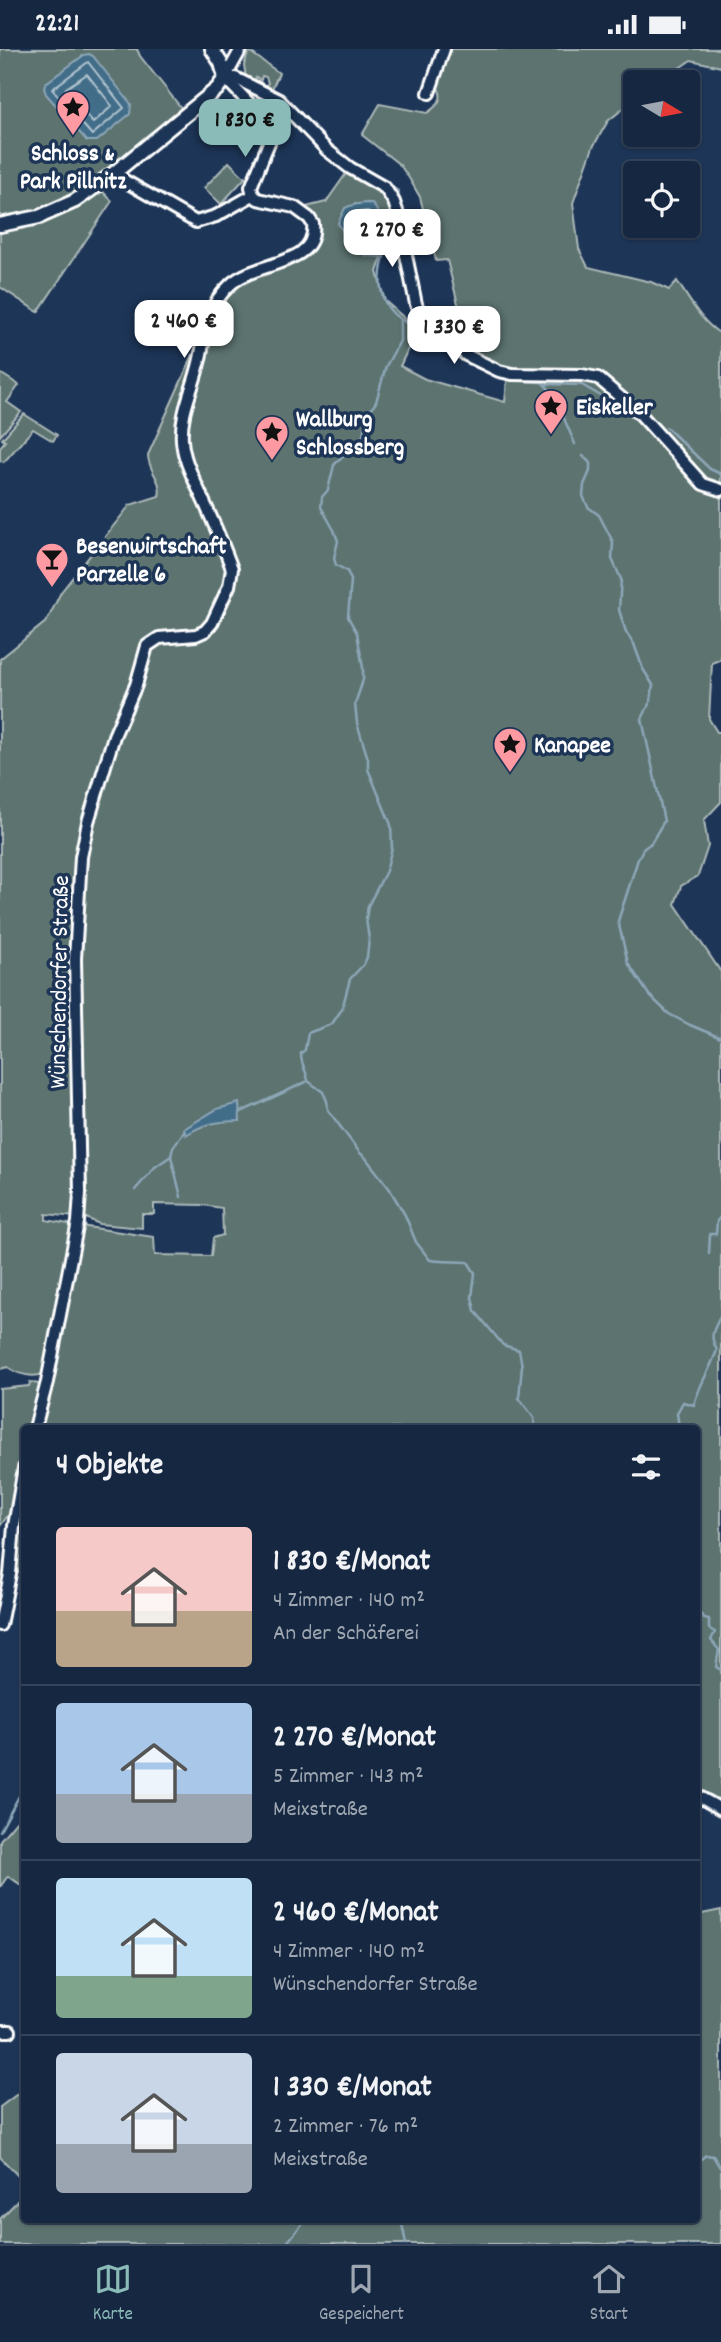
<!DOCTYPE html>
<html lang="de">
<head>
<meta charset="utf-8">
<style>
  body { margin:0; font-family:Dekko,sans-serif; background:#23344c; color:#f1f3f6; height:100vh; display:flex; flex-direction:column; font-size:26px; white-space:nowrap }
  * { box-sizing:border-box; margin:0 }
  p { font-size:23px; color:#9ea6b1 }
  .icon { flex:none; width:38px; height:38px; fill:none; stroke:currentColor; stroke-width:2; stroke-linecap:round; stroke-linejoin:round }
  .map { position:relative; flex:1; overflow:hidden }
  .details { position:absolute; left:21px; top:1376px; width:679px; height:798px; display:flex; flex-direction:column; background:#162841; border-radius:7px; box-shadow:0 2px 5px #0004,0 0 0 2px #35445a }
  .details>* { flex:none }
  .needle { width:46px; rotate:100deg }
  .controls { position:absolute; left:623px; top:21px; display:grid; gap:14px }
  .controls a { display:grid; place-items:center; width:77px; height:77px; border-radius:7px; background:#162841; box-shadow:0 2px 5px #0004,0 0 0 2px #35445a; font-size:35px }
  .price { position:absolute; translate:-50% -60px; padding:0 16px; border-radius:14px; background:#fff; color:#222; font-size:23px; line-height:46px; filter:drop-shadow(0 2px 4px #0008) }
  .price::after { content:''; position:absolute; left:50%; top:42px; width:21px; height:16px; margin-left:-10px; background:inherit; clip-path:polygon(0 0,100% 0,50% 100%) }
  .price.on { background:#8bbbb9; color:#111 }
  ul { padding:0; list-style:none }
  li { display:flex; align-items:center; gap:21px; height:175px; padding:0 35px }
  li+li { border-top:2px solid #35445a }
  li span { display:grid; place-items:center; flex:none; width:196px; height:140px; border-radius:7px; color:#555 }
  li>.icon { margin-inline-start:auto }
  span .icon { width:84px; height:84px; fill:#fffc; stroke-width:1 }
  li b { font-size:30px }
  h2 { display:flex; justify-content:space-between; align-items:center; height:84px; padding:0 35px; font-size:30px }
  .status { display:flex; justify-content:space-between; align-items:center; height:49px; padding:0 35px; background:#162841; direction:ltr }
  .status svg { height:19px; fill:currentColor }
  .tab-bar { display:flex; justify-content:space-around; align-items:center; height:98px; border-top:2px solid #35445a; background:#162841; font-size:19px; color:#9ea6b1 }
  .tab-bar a { display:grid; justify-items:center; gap:4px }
  .tab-bar .on { color:#8bbbb9 }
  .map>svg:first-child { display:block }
  .green { fill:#5b7370; stroke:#adb9b8; stroke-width:2; fill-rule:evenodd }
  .water { fill:#426d89; stroke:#8ea7b8; stroke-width:2 }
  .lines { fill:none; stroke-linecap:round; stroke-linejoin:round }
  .shore { stroke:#b3c5d0; stroke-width:2 }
  .stream { stroke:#8ea7b8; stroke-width:2.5 }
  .minor-casing { stroke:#fff; stroke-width:16 }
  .major-casing { stroke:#fff; stroke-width:18 }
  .minor { stroke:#1d3557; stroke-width:10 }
  .major { stroke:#1d3557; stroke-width:12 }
  .labels { text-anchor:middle; stroke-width:7; stroke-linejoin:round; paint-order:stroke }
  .poi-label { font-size:24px; font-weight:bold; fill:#fff; stroke:#1d3557; text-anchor:start }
  .street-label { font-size:24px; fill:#fff; stroke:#1d3557 }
</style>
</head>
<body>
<div class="status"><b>22:21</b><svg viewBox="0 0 49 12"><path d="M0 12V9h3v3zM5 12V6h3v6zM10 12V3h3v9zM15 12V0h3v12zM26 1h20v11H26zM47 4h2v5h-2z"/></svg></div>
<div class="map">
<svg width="721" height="2195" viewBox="0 0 721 2195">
  <rect width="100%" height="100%" fill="#1d3557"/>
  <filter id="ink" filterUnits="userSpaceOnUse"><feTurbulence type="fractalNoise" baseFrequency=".0143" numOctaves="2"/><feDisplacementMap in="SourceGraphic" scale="14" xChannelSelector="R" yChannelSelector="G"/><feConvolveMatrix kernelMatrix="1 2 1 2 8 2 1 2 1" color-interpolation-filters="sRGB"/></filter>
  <g filter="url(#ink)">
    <g class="green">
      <path d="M0 0H137L140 7 182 60 110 120 77 145 44 159 0 168Z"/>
      <path d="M448 0H721V18L691 11 659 33H635V50L608 72 593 98 573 154 579 200 588 218 651 233 669 241 677 232C689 250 702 274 721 285V610L712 614 709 670 717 683H721V753L704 771 708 797 698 827 681 837 675 855 721 923V1756L697 1742 696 1379H38L80 1177 154 1188 155 1206 211 1207 213 1189 223 1186 222 1159 203 1156 154 1155V1165H142V1179L99 1175 82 1167 79 884 85 802 107 723 148 604 156 594 205 586 235 533 188 409 185 376 208 279 221 250 241 231 305 206C317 195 318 188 316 172L302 159 326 153 350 119 385 139 397 162 377 223 385 252 402 267 415 285 400 317 425 330 505 353 508 322 463 299 472 285 462 271 447 211 436 212 420 148 409 129 400 116 362 86 380 55 427 64C436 58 445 50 438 39L434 41ZM368 154 381 179 379 187 367 207 348 191 338 174 355 155 360 157Z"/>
      <path d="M249 2 279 24 271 42 265 38 268 34 266 28 262 27 261 31 256 28 255 30 260 33 258 38 246 29 244 16Z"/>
      <path d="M266 50 277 55 284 64 281 63 270 84 259 65Z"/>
      <path d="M229 113 245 129 221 155 204 139Z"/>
      <path d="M101 141 112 152 38 263 0 238V182C38 176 70 164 101 141Z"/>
      <path d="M196 299 179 380 227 518C228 540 216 562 202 580L152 589 77 812 75 1168 46 1165V1171L74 1176 44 1324C34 1330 17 1325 8 1318L0 1320V610L47 572 61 543 130 456 159 447C163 431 148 422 148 406Z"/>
      <path d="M0 324 19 336 7 353 21 363 0 387Z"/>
      <path d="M24 365 57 386 53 392 33 380 4 413 0 412V398L5 392 2 390Z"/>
      <path d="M30 1333 42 1336 31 1379H24V1403L12 1461 0 1477V1340L29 1337Z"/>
      <path d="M24 1429V1526L15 1522 16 1476Z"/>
      <path d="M24 1763V1838L8 1827 0 1838V1791Z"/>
      <path d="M721 1861V2195H0V2170L24 2145V2170H696L697 1866Z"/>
      <path d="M24 2040V2133L0 2108V2058Z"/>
    </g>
    <g class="water">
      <path d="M89 5 93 7 131 55 130 65 97 92H87L46 45 44 39 46 34 84 6Z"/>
      <path d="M371 154C386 167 379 189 376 206L383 208 367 207 348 191 338 174 345 159C353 155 362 154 371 154Z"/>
      <path d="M239 1054 240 1072C220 1072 204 1074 186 1086L184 1080 217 1060Z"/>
    </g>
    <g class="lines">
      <g class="shore">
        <path d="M88 13 124 59 92 86 52 40Z"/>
        <path d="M87 25 112 57 93 74 65 42 66 39Z"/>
        <path d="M367 162C377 169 372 184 371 195L367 197 354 187 346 173 350 164Z"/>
      </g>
      <g class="stream">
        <path d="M283 48 315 81"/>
        <path d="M337 102 363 121"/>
        <path d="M387 135 398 142 401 160"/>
        <path d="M396 173C384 203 366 247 400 270V292L386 317 376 353 366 368 363 387 334 416 328 441 322 448 321 458 334 481 338 492 334 509 336 516 347 522 351 531 348 568 357 584 363 619V631L355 655 357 674 368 710V720L391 776 392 799 386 822 368 857 366 870 369 890 367 908 364 915 350 930 342 960 332 975 308 984 305 1001 301 1004C300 1014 307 1022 308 1032L323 1043 327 1052 328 1061 360 1104 365 1108 389 1139 405 1166 416 1193 430 1211C443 1213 455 1212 468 1213L475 1224 472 1248 475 1262 503 1296 519 1301 522 1317 519 1349 534 1369 535 1379"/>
        <path d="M400 270C448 300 483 334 542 333L553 344 575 395"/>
        <path d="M547 335 582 336 621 359"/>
        <path d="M666 378 710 420 721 425"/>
        <path d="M583 407 590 414V422L584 436 583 447 588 458 599 466 613 493 612 510 621 530 619 561 626 583 634 595 643 620 653 636 651 651 642 670 664 772 651 794 643 800 638 810 618 872 628 914 649 946 669 965 690 976 721 989"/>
        <path d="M239 1064 306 1033"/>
        <path d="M171 1107 181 1148"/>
        <path d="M135 1141 155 1118 171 1107 173 1098 184 1083"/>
        <path d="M709 1204 710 1185H716L717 1172 721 1167"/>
        <path d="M679 1379 677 1364 683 1353 694 1356C699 1336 710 1321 717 1301 707 1283 716 1281 721 1264"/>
        <path d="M696 1561 704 1569 709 1570V1580L715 1583 711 1591 719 1601 716 1618 721 1621"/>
        <path d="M0 1782 24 1738"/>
        <path d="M696 2109 701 2110 706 2106 713 2107 721 2120"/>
        <path d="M401 2170 406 2195"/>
        <path d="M286 2195 306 2170"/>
      </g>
      <defs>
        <g id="minor">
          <path d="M225 29H235L279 51 327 101 350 119 385 139 394 153 397 162 416 255 422 270 466 306 499 322 512 325 582 326 598 329 641 366 703 435 721 441"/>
          <path d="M225 29C241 47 265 66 270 91L251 138 253 146"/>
          <path d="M225 29 241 0"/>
          <path d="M429 44 444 0"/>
          <path d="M113 125 196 173 216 167 253 146"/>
          <path d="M35 1379 47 1333 78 1173 80 1144 75 910 81 808 88 773 114 687 136 636 147 597 159 589 196 586 205 582 212 574 229 537 232 520C223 495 212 470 201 446 193 428 183 410 182 391 180 366 192 342 198 318 207 285 202 263 230 236 256 211 318 218 313 175L309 169 294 158 258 150 253 146"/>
          <path d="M0 1576 10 1525 14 1477 24 1419"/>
          <path d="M696 1746 721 1760"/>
          <path d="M0 1982H10"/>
        </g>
        <path id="major" d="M0 176 39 168 75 152 113 125 217 40 225 29 221 14 212 0"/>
      </defs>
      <use href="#minor" class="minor-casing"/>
      <use href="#major" class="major-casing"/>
      <use href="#minor" class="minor"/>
      <use href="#major" class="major"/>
    </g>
  </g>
  <defs>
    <symbol id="sight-pin" viewBox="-11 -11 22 30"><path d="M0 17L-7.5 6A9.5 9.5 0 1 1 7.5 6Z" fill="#ff9aa2" stroke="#1d3557"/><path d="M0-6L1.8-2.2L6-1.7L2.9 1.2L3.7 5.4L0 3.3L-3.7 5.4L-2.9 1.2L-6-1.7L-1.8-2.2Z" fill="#111"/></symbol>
    <symbol id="bar-pin" viewBox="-11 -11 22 30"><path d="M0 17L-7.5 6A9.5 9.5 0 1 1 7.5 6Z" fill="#ff9aa2" stroke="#1d3557"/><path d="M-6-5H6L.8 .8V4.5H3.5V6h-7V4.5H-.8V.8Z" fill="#111"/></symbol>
  </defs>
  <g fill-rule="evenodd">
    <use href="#sight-pin" x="54" y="39" width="38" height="52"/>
    <use href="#sight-pin" x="532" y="338" width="38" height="52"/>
    <use href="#sight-pin" x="253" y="364" width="38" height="52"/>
    <use href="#bar-pin" x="33" y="491" width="38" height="52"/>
    <use href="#sight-pin" x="491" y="676" width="38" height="52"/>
  </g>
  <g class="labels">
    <g class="poi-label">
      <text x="73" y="111" text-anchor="middle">Schloss &amp;<tspan x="73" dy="28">Park Pillnitz</tspan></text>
      <text x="576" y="365">Eiskeller</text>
      <text x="296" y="377">Wallburg<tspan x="296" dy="28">Schlossberg</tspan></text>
      <text x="76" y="504">Besenwirtschaft<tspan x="76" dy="28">Parzelle 6</tspan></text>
      <text x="534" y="703">Kanapee</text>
    </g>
    <g class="street-label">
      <text transform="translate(58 933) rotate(-89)" y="8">Wünschendorfer Straße</text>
    </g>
  </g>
</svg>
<div class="controls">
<a><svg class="needle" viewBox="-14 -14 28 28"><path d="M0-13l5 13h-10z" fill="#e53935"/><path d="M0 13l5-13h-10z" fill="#9ea6b1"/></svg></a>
<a><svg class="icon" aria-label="locate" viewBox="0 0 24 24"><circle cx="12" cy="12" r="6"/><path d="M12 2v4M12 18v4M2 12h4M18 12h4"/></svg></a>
</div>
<b class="price on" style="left:245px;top:110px">1 830 €</b>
<b class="price" style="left:392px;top:220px">2 270 €</b>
<b class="price" style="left:184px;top:311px">2 460 €</b>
<b class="price" style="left:454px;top:317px">1 330 €</b>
<section class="details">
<h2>4 Objekte<svg class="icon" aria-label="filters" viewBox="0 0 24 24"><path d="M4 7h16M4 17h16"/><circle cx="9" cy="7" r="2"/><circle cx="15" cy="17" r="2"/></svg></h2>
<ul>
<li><span style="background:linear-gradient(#f6c9c9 60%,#b9a48a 0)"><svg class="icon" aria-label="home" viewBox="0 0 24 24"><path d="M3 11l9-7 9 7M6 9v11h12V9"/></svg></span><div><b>1 830 €/Monat</b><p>4 Zimmer · 140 m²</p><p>An der Schäferei</p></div></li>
<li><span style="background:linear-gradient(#a9c7e8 65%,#9aa5b1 0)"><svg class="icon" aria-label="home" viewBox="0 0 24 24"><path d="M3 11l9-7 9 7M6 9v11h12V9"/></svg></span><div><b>2 270 €/Monat</b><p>5 Zimmer · 143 m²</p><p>Meixstraße</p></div></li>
<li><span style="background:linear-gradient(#bfe0f5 70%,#7fa58c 0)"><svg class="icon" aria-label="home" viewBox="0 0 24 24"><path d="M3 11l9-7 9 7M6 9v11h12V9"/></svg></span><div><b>2 460 €/Monat</b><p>4 Zimmer · 140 m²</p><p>Wünschendorfer Straße</p></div></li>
<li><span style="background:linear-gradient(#c9d6e8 65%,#9aa5b1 0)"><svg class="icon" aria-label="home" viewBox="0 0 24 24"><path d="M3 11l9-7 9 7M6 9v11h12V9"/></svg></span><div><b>1 330 €/Monat</b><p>2 Zimmer · 76 m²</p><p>Meixstraße</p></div></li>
</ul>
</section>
</div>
<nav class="tab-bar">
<a class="on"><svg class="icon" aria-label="map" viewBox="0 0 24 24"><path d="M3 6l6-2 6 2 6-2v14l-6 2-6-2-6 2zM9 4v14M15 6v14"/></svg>Karte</a>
<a><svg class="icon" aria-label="saved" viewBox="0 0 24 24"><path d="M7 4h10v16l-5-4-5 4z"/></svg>Gespeichert</a>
<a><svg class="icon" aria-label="home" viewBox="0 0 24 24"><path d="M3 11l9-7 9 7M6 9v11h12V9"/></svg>Start</a>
</nav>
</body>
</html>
